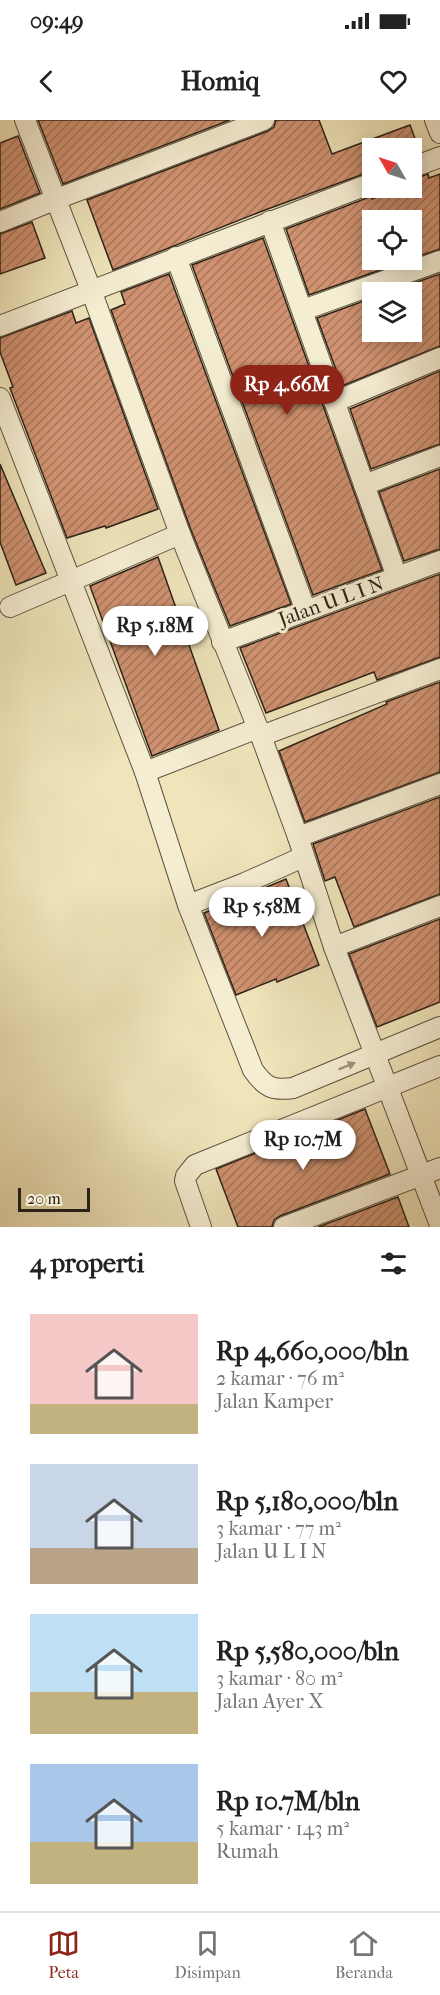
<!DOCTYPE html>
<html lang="id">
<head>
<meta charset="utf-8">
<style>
  body { margin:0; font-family:"IM FELL French Canon",serif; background:#f2f2f2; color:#222; height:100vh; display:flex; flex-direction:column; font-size:22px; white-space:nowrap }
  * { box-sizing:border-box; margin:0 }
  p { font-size:20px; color:#767676 }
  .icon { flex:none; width:33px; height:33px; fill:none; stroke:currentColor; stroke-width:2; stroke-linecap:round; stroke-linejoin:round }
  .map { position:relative; height:1107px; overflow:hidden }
  .sheet { display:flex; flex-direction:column; background:#fff; flex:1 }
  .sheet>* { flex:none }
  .needle { width:39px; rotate:309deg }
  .buttons { position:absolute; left:362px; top:18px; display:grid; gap:12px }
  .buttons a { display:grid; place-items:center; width:60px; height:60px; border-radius:0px; background:#fff; box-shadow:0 3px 15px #0003; font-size:30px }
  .scale { position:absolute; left:18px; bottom:15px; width:72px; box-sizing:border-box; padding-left:6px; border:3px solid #2c2217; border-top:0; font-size:16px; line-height:21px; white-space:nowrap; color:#2c2217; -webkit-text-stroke:4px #f5edd2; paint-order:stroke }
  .price { position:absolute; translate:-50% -51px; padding:0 14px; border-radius:21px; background:#fff; color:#222; font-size:20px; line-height:39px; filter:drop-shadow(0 2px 3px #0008) }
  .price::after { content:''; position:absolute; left:50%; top:36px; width:18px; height:14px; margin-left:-9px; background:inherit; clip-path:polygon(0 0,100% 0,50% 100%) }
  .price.selected { background:#8f2418; color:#fff }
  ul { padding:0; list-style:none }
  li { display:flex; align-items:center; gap:18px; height:150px; padding:0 30px }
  li span { display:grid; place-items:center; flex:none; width:168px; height:120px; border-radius:0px; color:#555 }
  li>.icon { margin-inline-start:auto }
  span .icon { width:72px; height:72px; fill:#fffc; stroke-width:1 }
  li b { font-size:26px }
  h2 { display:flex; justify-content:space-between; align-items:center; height:72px; padding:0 30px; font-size:26px }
  .status { display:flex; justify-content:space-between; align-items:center; height:42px; padding:0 30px; background:#fff; direction:ltr }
  .status svg { height:16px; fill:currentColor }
  header { display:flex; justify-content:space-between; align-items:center; height:78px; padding:0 30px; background:#fff; font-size:27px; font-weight:700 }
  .menu { display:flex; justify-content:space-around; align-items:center; height:84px; border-top:2px solid #e0e0e0; background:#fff; font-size:16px; color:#767676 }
  .menu a { display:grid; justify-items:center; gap:3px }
  .menu .selected { color:#8f2418 }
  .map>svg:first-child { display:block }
  .building { fill:url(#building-hatch); stroke:#2c2217; stroke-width:1.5 }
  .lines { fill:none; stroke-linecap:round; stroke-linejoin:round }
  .minor-casing { stroke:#5d5240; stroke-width:22 }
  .minor { stroke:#f5edd2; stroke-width:20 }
  .oneway { fill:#9b927e }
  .labels { text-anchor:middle; stroke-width:6; stroke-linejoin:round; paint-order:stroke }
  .street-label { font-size:20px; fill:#2c2217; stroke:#f5edd2 }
</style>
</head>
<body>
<div class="status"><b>09:49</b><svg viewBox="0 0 49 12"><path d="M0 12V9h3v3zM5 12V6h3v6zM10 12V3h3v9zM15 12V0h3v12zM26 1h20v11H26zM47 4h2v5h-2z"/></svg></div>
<header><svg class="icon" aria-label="back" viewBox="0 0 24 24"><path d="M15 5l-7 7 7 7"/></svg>Homiq<svg class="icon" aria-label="heart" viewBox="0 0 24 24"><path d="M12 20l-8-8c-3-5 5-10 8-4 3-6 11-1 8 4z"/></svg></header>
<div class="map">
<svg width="440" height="1107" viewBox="0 0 440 1107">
  <defs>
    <pattern id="building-hatch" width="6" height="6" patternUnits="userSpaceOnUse" patternTransform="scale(1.5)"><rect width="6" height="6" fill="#cf9170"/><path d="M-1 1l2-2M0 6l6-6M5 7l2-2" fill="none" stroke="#a8765b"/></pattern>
  </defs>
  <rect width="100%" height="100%" fill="#efe4ba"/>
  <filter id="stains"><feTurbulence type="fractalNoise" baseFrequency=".00333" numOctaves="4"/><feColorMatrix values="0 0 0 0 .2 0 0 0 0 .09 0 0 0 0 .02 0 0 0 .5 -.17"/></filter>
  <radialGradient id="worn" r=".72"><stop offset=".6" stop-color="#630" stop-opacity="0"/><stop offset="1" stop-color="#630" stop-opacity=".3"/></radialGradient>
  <g class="building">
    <path d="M38 0H230L63 64Z"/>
    <path d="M276 0H319L332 34 410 5 420 32 411 35V28H372V51L265 90 113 150 87 80 268 11 274 7Z"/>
    <path d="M18 16 40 73 0 89V23Z"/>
    <path d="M428 54 429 58 440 54V129L411 139V100H372V140H409L309 175 286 109 372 76V79L403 68H411V60Z"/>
    <path d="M32 102 45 138 0 154V114Z"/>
    <path d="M263 118 382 450 313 475 192 145Z"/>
    <path d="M169 154 291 484 230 506 191 410 111 190 125 184 121 172Z"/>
    <path d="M440 154V226L342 266 317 198 372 178V212H411V172H388Z"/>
    <path d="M72 191 76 203 89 198 158 389 106 408 105 406 67 418 10 268 13 267 0 232V218Z"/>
    <path d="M440 251V324L371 349 350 289Z"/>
    <path d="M0 344 46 453 16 465 0 422Z"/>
    <path d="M440 349V429L404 441 379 372Z"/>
    <path d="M158 437 219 610 152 636 90 466Z"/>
    <path d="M440 454V537L377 560 374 552 266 593 240 528Z"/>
    <path d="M440 562V652L305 702 279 631 387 584 386 582Z"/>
    <path d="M440 677V774L354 807 335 757 325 761 313 724Z"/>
    <path d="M286 759 319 845 277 862 276 859 236 875 204 793Z"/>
    <path d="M440 799V882L377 907 349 834Z"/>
    <path d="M365 989 390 1054 280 1096 274 1100 272 1107H238L216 1049Z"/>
    <path d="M398 1077 409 1107H318Z"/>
  </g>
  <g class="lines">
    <defs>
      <g id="minor">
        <path d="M25 0 91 170 180 414 261 616 298 717 334 827 440 1105"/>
        <path d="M435 0 440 13"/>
        <path d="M411 48 440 37"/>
        <path d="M270 101 397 457"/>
        <path d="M0 102 54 80 264 0"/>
        <path d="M176 137 306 491"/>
        <path d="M303 190 440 141"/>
        <path d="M0 206 372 63"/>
        <path d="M0 278 145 652 188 785"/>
        <path d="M334 282 440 238"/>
        <path d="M364 365 440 336"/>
        <path d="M10 487 180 414"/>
        <path d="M222 522 440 441"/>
        <path d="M261 616 440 549"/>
        <path d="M145 652 258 608"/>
        <path d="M298 717 440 664"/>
        <path d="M303 737 245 763 188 785 253 950C265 967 272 971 293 968L440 907"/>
        <path d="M334 827 440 786"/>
        <path d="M201 1107 185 1061 186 1056 195 1045 440 946"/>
        <path d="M284 1107 440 1048"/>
      </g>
    </defs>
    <use href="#minor" class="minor-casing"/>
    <use href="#minor" class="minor"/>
  </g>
  <defs><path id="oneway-solid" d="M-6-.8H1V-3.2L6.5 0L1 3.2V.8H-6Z" transform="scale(1.5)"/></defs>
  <use class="oneway" href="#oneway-solid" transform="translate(347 946) rotate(-22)"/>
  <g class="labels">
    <g class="street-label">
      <text transform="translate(331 481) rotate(-20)" y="7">Jalan U L I N</text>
    </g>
  </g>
  <rect width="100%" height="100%" filter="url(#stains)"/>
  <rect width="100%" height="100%" fill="url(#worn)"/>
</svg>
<div class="buttons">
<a><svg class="needle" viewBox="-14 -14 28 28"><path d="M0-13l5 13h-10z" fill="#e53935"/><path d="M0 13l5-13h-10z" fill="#767676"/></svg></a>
<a><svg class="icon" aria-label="locate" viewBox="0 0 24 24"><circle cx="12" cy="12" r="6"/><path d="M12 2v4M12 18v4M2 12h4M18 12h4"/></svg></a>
<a><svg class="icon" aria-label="layers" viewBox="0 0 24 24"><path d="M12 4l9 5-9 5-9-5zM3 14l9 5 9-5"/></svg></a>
</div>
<div class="scale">20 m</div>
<b class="price selected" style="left:287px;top:296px">Rp 4.66M</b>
<b class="price" style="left:155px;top:537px">Rp 5.18M</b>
<b class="price" style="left:262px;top:818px">Rp 5.58M</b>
<b class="price" style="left:303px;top:1051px">Rp 10.7M</b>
</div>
<section class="sheet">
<h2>4 properti<svg class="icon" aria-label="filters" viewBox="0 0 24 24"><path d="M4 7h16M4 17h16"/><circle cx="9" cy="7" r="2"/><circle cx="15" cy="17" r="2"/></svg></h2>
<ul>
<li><span style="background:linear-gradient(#f6c9c9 75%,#c2b280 0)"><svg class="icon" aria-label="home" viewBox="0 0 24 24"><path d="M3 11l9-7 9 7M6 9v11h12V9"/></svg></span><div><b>Rp 4,660,000/bln</b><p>2 kamar · 76 m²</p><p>Jalan Kamper</p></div></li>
<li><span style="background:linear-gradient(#c9d6e8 70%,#b9a48a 0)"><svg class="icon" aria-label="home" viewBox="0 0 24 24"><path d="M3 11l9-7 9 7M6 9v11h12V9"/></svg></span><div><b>Rp 5,180,000/bln</b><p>3 kamar · 77 m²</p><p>Jalan U L I N</p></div></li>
<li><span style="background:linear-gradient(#bfe0f5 65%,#c2b280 0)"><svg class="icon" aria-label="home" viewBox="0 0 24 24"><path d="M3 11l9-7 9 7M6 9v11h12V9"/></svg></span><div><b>Rp 5,580,000/bln</b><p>3 kamar · 80 m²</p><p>Jalan Ayer X</p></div></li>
<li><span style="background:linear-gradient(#a9c7e8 65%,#c2b280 0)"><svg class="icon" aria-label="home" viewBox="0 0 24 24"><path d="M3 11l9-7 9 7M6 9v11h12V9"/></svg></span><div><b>Rp 10.7M/bln</b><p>5 kamar · 143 m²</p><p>Rumah</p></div></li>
</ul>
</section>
<nav class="menu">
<a class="selected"><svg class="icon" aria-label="map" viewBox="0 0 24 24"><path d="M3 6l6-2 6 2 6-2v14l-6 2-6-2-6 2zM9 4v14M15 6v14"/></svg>Peta</a>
<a><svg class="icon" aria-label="saved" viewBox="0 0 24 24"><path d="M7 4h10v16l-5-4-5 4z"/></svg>Disimpan</a>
<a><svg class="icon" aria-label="home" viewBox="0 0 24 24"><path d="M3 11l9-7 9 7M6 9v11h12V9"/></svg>Beranda</a>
</nav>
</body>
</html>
